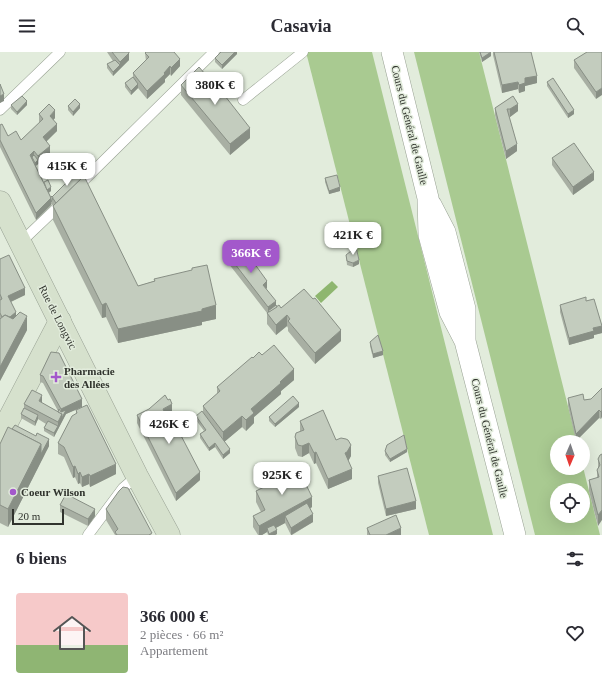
<!DOCTYPE html>
<html lang="fr">
<head>
<meta charset="utf-8">
<style>
  body { margin:0; font-family:Georgia,serif; background:#f2f2f3; color:#2b2b33; height:100vh; display:flex; flex-direction:column; font-size:15px; white-space:nowrap }
  * { box-sizing:border-box; margin:0 }
  p { font-size:13px; color:#7c7c81 }
  .icon { flex:none; width:22px; height:22px; fill:none; stroke:currentColor; stroke-width:2; stroke-linecap:round; stroke-linejoin:round }
  .map { position:relative; height:483px; overflow:hidden }
  .side { display:flex; flex-direction:column; background:#fff; flex:1 }
  .side>* { flex:none }
  .needle { width:26px; rotate:182deg }
  .buttons { position:absolute; left:550px; top:383px; display:grid; gap:8px }
  .buttons a { display:grid; place-items:center; width:40px; height:40px; border-radius:50%; background:#fff; box-shadow:0 4px 16px #0002; font-size:20px }
  .scale { position:absolute; left:12px; bottom:10px; width:52px; box-sizing:border-box; padding-left:4px; border:2px solid #30332d; border-top:0; font-size:11px; line-height:14px; white-space:nowrap; color:#30332d; -webkit-text-stroke:3px #e2ecdc; paint-order:stroke }
  .price { position:absolute; translate:-50% -34px; padding:0 9px; border-radius:8px; background:#fff; color:#222; font-size:13px; line-height:26px; filter:drop-shadow(0 1px 2px #0008) }
  .price::after { content:''; position:absolute; left:50%; top:24px; width:12px; height:9px; margin-left:-6px; background:inherit; clip-path:polygon(0 0,100% 0,50% 100%) }
  .price.on { background:#a358cb; color:#fff }
  ul { padding:0; list-style:none }
  li { display:flex; align-items:center; gap:12px; height:100px; padding:0 16px }
  li+li { border-top:1px solid #e1e1e2 }
  li span { display:grid; place-items:center; flex:none; width:112px; height:80px; border-radius:4px; color:#555 }
  li>.icon { margin-inline-start:auto }
  span .icon { width:48px; height:48px; fill:#fffc; stroke-width:1 }
  li b { font-size:17px }
  h2 { display:flex; justify-content:space-between; align-items:center; height:48px; padding:0 16px; font-size:17px }
  header { display:flex; justify-content:space-between; align-items:center; height:52px; padding:0 16px; background:#fff; font-size:18px; font-weight:700 }
  .map>svg:first-child { display:block }
  .green { fill:#a9ca91; fill-rule:evenodd }
  .water { fill:#8eb66f }
  .lines { fill:none; stroke-linecap:round; stroke-linejoin:round }
  .lane-casing { stroke:#99a294; stroke-width:11 }
  .street-casing { stroke:#99a294; stroke-width:22 }
  .secondary-casing { stroke:#99a294; stroke-width:23 }
  .lane { stroke:#fff; stroke-width:10 }
  .street { stroke:#fff; stroke-width:21 }
  .secondary { stroke:#d6e1cd; stroke-width:22 }
  .wall { fill:#a8afa3 }
  .shaded-wall { fill:#888f85 }
  .building { fill:#c3ccbe; stroke:#888f85 }
  .poi-dot { fill:#a358cb; stroke:#e2ecdc; stroke-width:1.5 }
  .labels { text-anchor:middle; stroke-width:3; stroke-linejoin:round; paint-order:stroke }
  .street-label { font-size:11px; fill:#30332d; stroke:#e2ecdc }
  .poi-label { font-size:11px; font-weight:bold; fill:#30332d; stroke:#e2ecdc; text-anchor:start }
</style>
</head>
<body>
<header><svg class="icon" aria-label="menu" viewBox="0 0 24 24"><path d="M4 6h16M4 12h16M4 18h16"/></svg>Casavia<svg class="icon" aria-label="search" viewBox="0 0 24 24"><circle cx="10" cy="10" r="6"/><path d="M15 15l6 6"/></svg></header>
<div class="map">
<svg width="602" height="483" viewBox="0 0 602 483">
  <rect width="100%" height="100%" fill="#e2ecdc"/>
  <g class="green">
    <path d="M306 0H372L493 483H429Z"/>
    <path d="M414 0H479L577 390H557V416H583V415L600 483H535ZM557 438H583V464H557Z"/>
  </g>
  <path class="water" d="M332 229 338 235 321 251 315 244Z"/>
  <g class="lines">
    <defs>
      <g id="lane">
        <path d="M243 48 303 0"/>
        <path d="M0 58 60 0"/>
        <path d="M76 136 214 0"/>
        <path d="M20 191 62 151"/>
        <path d="M88 483 123 436 137 424"/>
      </g>
      <g id="street">
        <path d="M392 0 428 146 429 183 450 260 465 289 515 483"/>
        <path d="M431 153 445 180 465 257V286"/>
      </g>
      <g id="secondary">
        <path d="M0 150 137 424 169 483"/>
        <path d="M0 384 60 269"/>
      </g>
    </defs>
    <use href="#lane" class="lane-casing"/>
    <use href="#street" class="street-casing"/>
    <use href="#secondary" class="secondary-casing"/>
    <use href="#lane" class="lane"/>
    <use href="#street" class="street"/>
    <use href="#secondary" class="secondary"/>
  </g>
  <g class="wall">
    <path d="M107 0H129V8L113 24 107 16V12L113 9Z"/>
    <path d="M237 0V2L222 17 215 10V6Z"/>
    <path d="M479 0H491V4L482 10Z"/>
    <path d="M493 0H531L537 31 525 34V39L519 41 518 37 502 41 493 3Z"/>
    <path d="M602 0 596 47 574 16V8Z"/>
    <path d="M145 1 180 14 171 24 170 22 165 27V30L147 47 138 36 131 43 125 35V31L133 25V21L146 9Z"/>
    <path d="M547 30 574 62 568 66 547 34Z"/>
    <path d="M181 33 250 86 230 103 181 43Z"/>
    <path d="M513 44 518 59 510 65H509L517 99 506 107 495 63V56Z"/>
    <path d="M11 53H27L17 63 11 57Z"/>
    <path d="M68 54 80 56 73 64 68 58Z"/>
    <path d="M39 62 55 66 53 68 57 79 46 89 50 102 36 114 44 130 51 139 49 141 51 145 52 144 138 234 154 229V227L216 267 202 270V273L118 291 106 265 102 266 53 168V154L52 152 36 168 0 95V73L8 84 21 88 40 71 39 70Z"/>
    <path d="M552 106 594 128 573 143 552 113Z"/>
    <path d="M325 126 340 139 329 142 325 130Z"/>
    <path d="M225 199 267 236 266 237 277 255 281 256 341 289 315 312 288 279V276L287 274 276 283 267 272V261L225 207Z"/>
    <path d="M346 203 359 212 353 215 347 213Z"/>
    <path d="M0 207 25 243 11 250 16 264 27 278 0 329Z"/>
    <path d="M560 253 602 273V281L594 283V286L569 293 560 260Z"/>
    <path d="M370 290 383 303 373 306 370 294Z"/>
    <path d="M51 300 82 355 66 362 54 385 44 379V376L46 372 38 367 35 374 21 366V362L24 356V352L42 351 58 360V359L43 331 40 330V323Z"/>
    <path d="M262 303 294 328 281 339V342L254 365V371L246 379 242 375 224 390 230 401 223 407 215 395 209 399 200 386V382L204 379 196 368V364L203 360V354L217 342V335L253 306Z"/>
    <path d="M602 336 601 367 599 366 576 389 568 354V346L584 348 591 347Z"/>
    <path d="M299 355 275 375 269 369V365Z"/>
    <path d="M76 358 116 422 90 435 89 432 82 435 80 431 78 432 75 425 73 426 64 405 58 402V391L76 362Z"/>
    <path d="M172 360 167 362 200 428 176 449 137 371V363Z"/>
    <path d="M300 369 336 388 351 404 348 409 352 427 328 437 316 411 314 412 309 401 302 405 298 404 295 396V385L300 379Z"/>
    <path d="M0 392 49 394 8 475 0 471Z"/>
    <path d="M385 399 407 400 390 410 385 403Z"/>
    <path d="M602 402 598 474 589 439V428L597 426V418L598 416V407Z"/>
    <path d="M286 422 312 455 310 457 313 470 292 483H291L285 471 276 476 277 482 275 483H268L267 480 262 483H258L253 475V464L261 460 256 450V439L286 424Z"/>
    <path d="M378 424 416 457 386 464 378 431Z"/>
    <path d="M60 453 95 464 88 474 60 460Z"/>
    <path d="M106 457 152 483H115L106 468Z"/>
    <path d="M367 476 401 483H367Z"/>
  </g>
  <g class="shaded-wall">
    <path d="M235 0H237V2L222 17V13Z"/>
    <path d="M491 0V4L482 10V6Z"/>
    <path d="M129 1V8L113 24V20L120 13V10Z"/>
    <path d="M180 7V14L171 24V16Z"/>
    <path d="M170 14V22L165 27V30L147 47V39Z"/>
    <path d="M537 24V31L525 34V39L519 41V33L525 26Z"/>
    <path d="M518 30V37L502 41V33Z"/>
    <path d="M138 32V36L131 43V39Z"/>
    <path d="M602 36V43L596 47V40Z"/>
    <path d="M4 42V49L0 51V44Z"/>
    <path d="M27 49V53L17 63V60Z"/>
    <path d="M80 52V56L73 64V60Z"/>
    <path d="M518 52V59L510 65V57Z"/>
    <path d="M55 58V66L50 72V64Z"/>
    <path d="M574 58V62L568 66V62Z"/>
    <path d="M57 72V79L43 93V85Z"/>
    <path d="M250 76V86L230 103V92Z"/>
    <path d="M517 92V99L506 107V99Z"/>
    <path d="M50 94V102L38 112V104Z"/>
    <path d="M34 99V107L32 109 30 103Z"/>
    <path d="M38 108V112L33 116V112Z"/>
    <path d="M594 120V128L573 143V135Z"/>
    <path d="M51 135V139L46 142V138Z"/>
    <path d="M340 135V139L329 142V139Z"/>
    <path d="M51 146V153L36 168V161Z"/>
    <path d="M359 208V212L353 215V211Z"/>
    <path d="M267 229V236L263 240V233Z"/>
    <path d="M25 236V243L8 251V244Z"/>
    <path d="M276 249V256L268 259V263V255Z"/>
    <path d="M106 251V265L102 266V253Z"/>
    <path d="M216 253V267L202 270V273L118 291V277Z"/>
    <path d="M16 260V267L4 269Z"/>
    <path d="M287 263V274L276 283V273Z"/>
    <path d="M27 264V278L0 329V315Z"/>
    <path d="M602 274V281L594 283V286L569 293V286L593 276Z"/>
    <path d="M341 278V289L315 312V301Z"/>
    <path d="M383 299V303L373 306V302Z"/>
    <path d="M294 317V328L281 339V342L254 365V371L246 379V368L251 357 280 330Z"/>
    <path d="M42 343V351L39 349Z"/>
    <path d="M82 347V355L66 362 54 385V381L58 374V370L61 364V357Z"/>
    <path d="M299 351V355L275 375V372Z"/>
    <path d="M172 352V360L164 364 163 357Z"/>
    <path d="M599 358V366L576 389V382Z"/>
    <path d="M602 358V365L601 367V360Z"/>
    <path d="M38 363V367L35 374V370Z"/>
    <path d="M242 364V375L223 391V380Z"/>
    <path d="M49 387V394L8 475V457L41 392Z"/>
    <path d="M215 391V395L209 399V396Z"/>
    <path d="M309 391V401L302 405V394Z"/>
    <path d="M351 393V404L347 411 345 401Z"/>
    <path d="M230 397V401L223 407V403Z"/>
    <path d="M407 397V400L390 410V407Z"/>
    <path d="M316 400V411L314 412V401Z"/>
    <path d="M116 412V422L90 435V424Z"/>
    <path d="M75 414V425L73 426V415Z"/>
    <path d="M352 417V427L328 437V427Z"/>
    <path d="M80 420V431L78 432V422Z"/>
    <path d="M200 420V428L176 449V441Z"/>
    <path d="M89 422V432L82 435V425Z"/>
    <path d="M312 445V455L287 469 285 464V471L268 480 267 476V480L262 483H259V474Z"/>
    <path d="M416 449V457L386 464V457Z"/>
    <path d="M95 457V464L88 474V467Z"/>
    <path d="M602 458V468L598 474V463Z"/>
    <path d="M313 462V470L291 483V476Z"/>
    <path d="M401 476V483H386Z"/>
    <path d="M277 478V482L275 483H269V482Z"/>
  </g>
  <g class="building">
    <path d="M112 0H129V1L120 10Z"/>
    <path d="M146 0H174L180 7 171 16 170 14 164 21 165 22 147 39 133 21 149 5 145 1Z"/>
    <path d="M221 0H235L222 13 215 6Z"/>
    <path d="M480 0H491L482 6Z"/>
    <path d="M494 0H531L537 24 525 26V31L519 33 518 30 502 33Z"/>
    <path d="M587 0H602V36L596 40 574 8Z"/>
    <path d="M115 8 120 13 113 20 107 12Z"/>
    <path d="M199 15 224 44H225L250 76 230 92 181 33Z"/>
    <path d="M133 25 138 32 131 39 125 31Z"/>
    <path d="M553 26 574 58 568 62 547 30Z"/>
    <path d="M0 32 4 42 0 44Z"/>
    <path d="M22 44 27 49 17 60 11 53Z"/>
    <path d="M513 44 518 52 510 57H507L517 92 506 99 495 56Z"/>
    <path d="M75 47 80 52 73 60 68 54Z"/>
    <path d="M49 52 55 58 50 64 57 72 43 85 50 94 38 104 34 99 30 103 51 146 36 161 0 88V73L2 72 8 84 16 79 21 88 43 67 39 62Z"/>
    <path d="M574 91 594 120 573 135 552 106Z"/>
    <path d="M34 103 38 108 35 111 32 105Z"/>
    <path d="M78 119 82 126 56 151 52 145Z"/>
    <path d="M337 123 340 135 329 139 325 126Z"/>
    <path d="M84 124 138 234 155 229 154 227 192 218V216L207 213 216 253 202 257V259L118 277 106 251 102 253 53 154Z"/>
    <path d="M48 128 51 135 47 138 44 130Z"/>
    <path d="M52 144 53 145 52 148 51 150V145Z"/>
    <path d="M234 191 246 206 249 204 267 229 263 233 276 249 268 255 225 199Z"/>
    <path d="M236 192 247 206H246L236 193Z"/>
    <path d="M356 195 359 208 353 211 347 209 346 203Z"/>
    <path d="M9 203 25 236 8 244 16 260 10 265 5 263 2 265 0 261V248L2 247 0 242V207Z"/>
    <path d="M304 237 313 247 315 246 341 278 315 301 288 269 290 267 287 263 276 273 267 261 279 253 281 256Z"/>
    <path d="M586 245V249L594 247 602 274 593 276 594 279 569 286 560 253Z"/>
    <path d="M276 253 277 255 269 260 268 259Z"/>
    <path d="M20 260 27 264 0 315V267L5 263 13 267Z"/>
    <path d="M378 283 383 299 373 302 370 290Z"/>
    <path d="M274 293 294 317 280 330 281 331 251 357 254 361 246 368 242 364 223 380 203 354 220 339 217 335 252 305 253 306 259 300 262 303Z"/>
    <path d="M51 300 59 301 82 347 61 357 43 324 40 323Z"/>
    <path d="M602 336V358L601 360 599 358 576 382 568 346 583 342 584 348 591 347Z"/>
    <path d="M32 338 42 343 39 349 62 362 58 370 24 352Z"/>
    <path d="M165 343 168 348 170 347 172 352 163 357 172 376 176 374 200 420 176 441 137 363 149 357Z"/>
    <path d="M293 344 299 351 275 372 269 365Z"/>
    <path d="M87 353 116 412 90 424 89 422 82 425 80 420 78 422 75 414 73 415 64 395 58 391 72 364 77 361 76 358Z"/>
    <path d="M24 356 38 363 35 370 21 362Z"/>
    <path d="M59 357 61 360 66 358 62 366V362L58 360Z"/>
    <path d="M323 358 336 388 341 386 346 387 348 388 351 393 347 400 345 401 352 417 328 427 316 400 314 401 309 391 302 394 298 393 295 385 296 381 304 378 300 369Z"/>
    <path d="M165 359 174 375 172 376 164 360Z"/>
    <path d="M202 359 230 397 223 403 215 391 209 396 200 382 206 378 196 364Z"/>
    <path d="M48 369 58 374 54 381 44 376Z"/>
    <path d="M15 373 36 384 37 381 49 387 41 402V392L12 377Z"/>
    <path d="M8 375 41 392 8 457 0 453V392Z"/>
    <path d="M404 383 407 397 390 407 385 399 387 393Z"/>
    <path d="M602 402V458L598 463 589 428 599 425 597 418 600 413 598 407 600 403Z"/>
    <path d="M298 416 312 445 259 474 253 464 265 458 256 439 286 424V422Z"/>
    <path d="M407 416 416 449 386 457 378 424Z"/>
    <path d="M123 435 128 436 152 481 149 483H117L115 480 118 477 106 457 119 439Z"/>
    <path d="M66 442 95 457 88 467 60 453Z"/>
    <path d="M307 451 313 462 291 476 285 464Z"/>
    <path d="M396 463 401 476 386 483H370L367 476Z"/>
    <path d="M274 473 277 478 269 482 267 476Z"/>
  </g>
  <g class="poi-dot">
    <path d="M54 319h4v4h4v4h-4v4h-4v-4h-4v-4h4z"/>
    <circle cx="13" cy="440" r="4"/>
  </g>
  <g class="labels">
    <g class="street-label">
      <text transform="translate(410 73) rotate(76)" y="4">Cours du Général de Gaulle</text>
      <text transform="translate(58 265) rotate(63)" y="4">Rue de Longvic</text>
      <text transform="translate(490 386) rotate(76)" y="4">Cours du Général de Gaulle</text>
    </g>
    <g class="poi-label">
      <text x="64" y="323">Pharmacie<tspan x="64" dy="13">des Allées</tspan></text>
      <text x="21" y="444">Coeur Wilson</text>
    </g>
  </g>
</svg>
<div class="buttons">
<a><svg class="needle" viewBox="-14 -14 28 28"><path d="M0-13l5 13h-10z" fill="#e53935"/><path d="M0 13l5-13h-10z" fill="#7c7c81"/></svg></a>
<a><svg class="icon" aria-label="locate" viewBox="0 0 24 24"><circle cx="12" cy="12" r="6"/><path d="M12 2v4M12 18v4M2 12h4M18 12h4"/></svg></a>
</div>
<div class="scale">20 m</div>
<b class="price" style="left:215px;top:54px">380K €</b>
<b class="price" style="left:67px;top:135px">415K €</b>
<b class="price" style="left:353px;top:204px">421K €</b>
<b class="price on" style="left:251px;top:222px">366K €</b>
<b class="price" style="left:169px;top:393px">426K €</b>
<b class="price" style="left:282px;top:444px">925K €</b>
</div>
<section class="side">
<h2>6 biens<svg class="icon" aria-label="filters" viewBox="0 0 24 24"><path d="M4 7h16M4 17h16"/><circle cx="9" cy="7" r="2"/><circle cx="15" cy="17" r="2"/></svg></h2>
<ul>
<li><span style="background:linear-gradient(#f6c9c9 65%,#8fb573 0)"><svg class="icon" aria-label="home" viewBox="0 0 24 24"><path d="M3 11l9-7 9 7M6 9v11h12V9"/></svg></span><div><b>366 000 €</b><p>2 pièces · 66 m²</p><p>Appartement</p></div><svg class="icon" aria-label="heart" viewBox="0 0 24 24"><path d="M12 20l-8-8c-3-5 5-10 8-4 3-6 11-1 8 4z"/></svg></li>
</ul>
</section>
</body>
</html>
